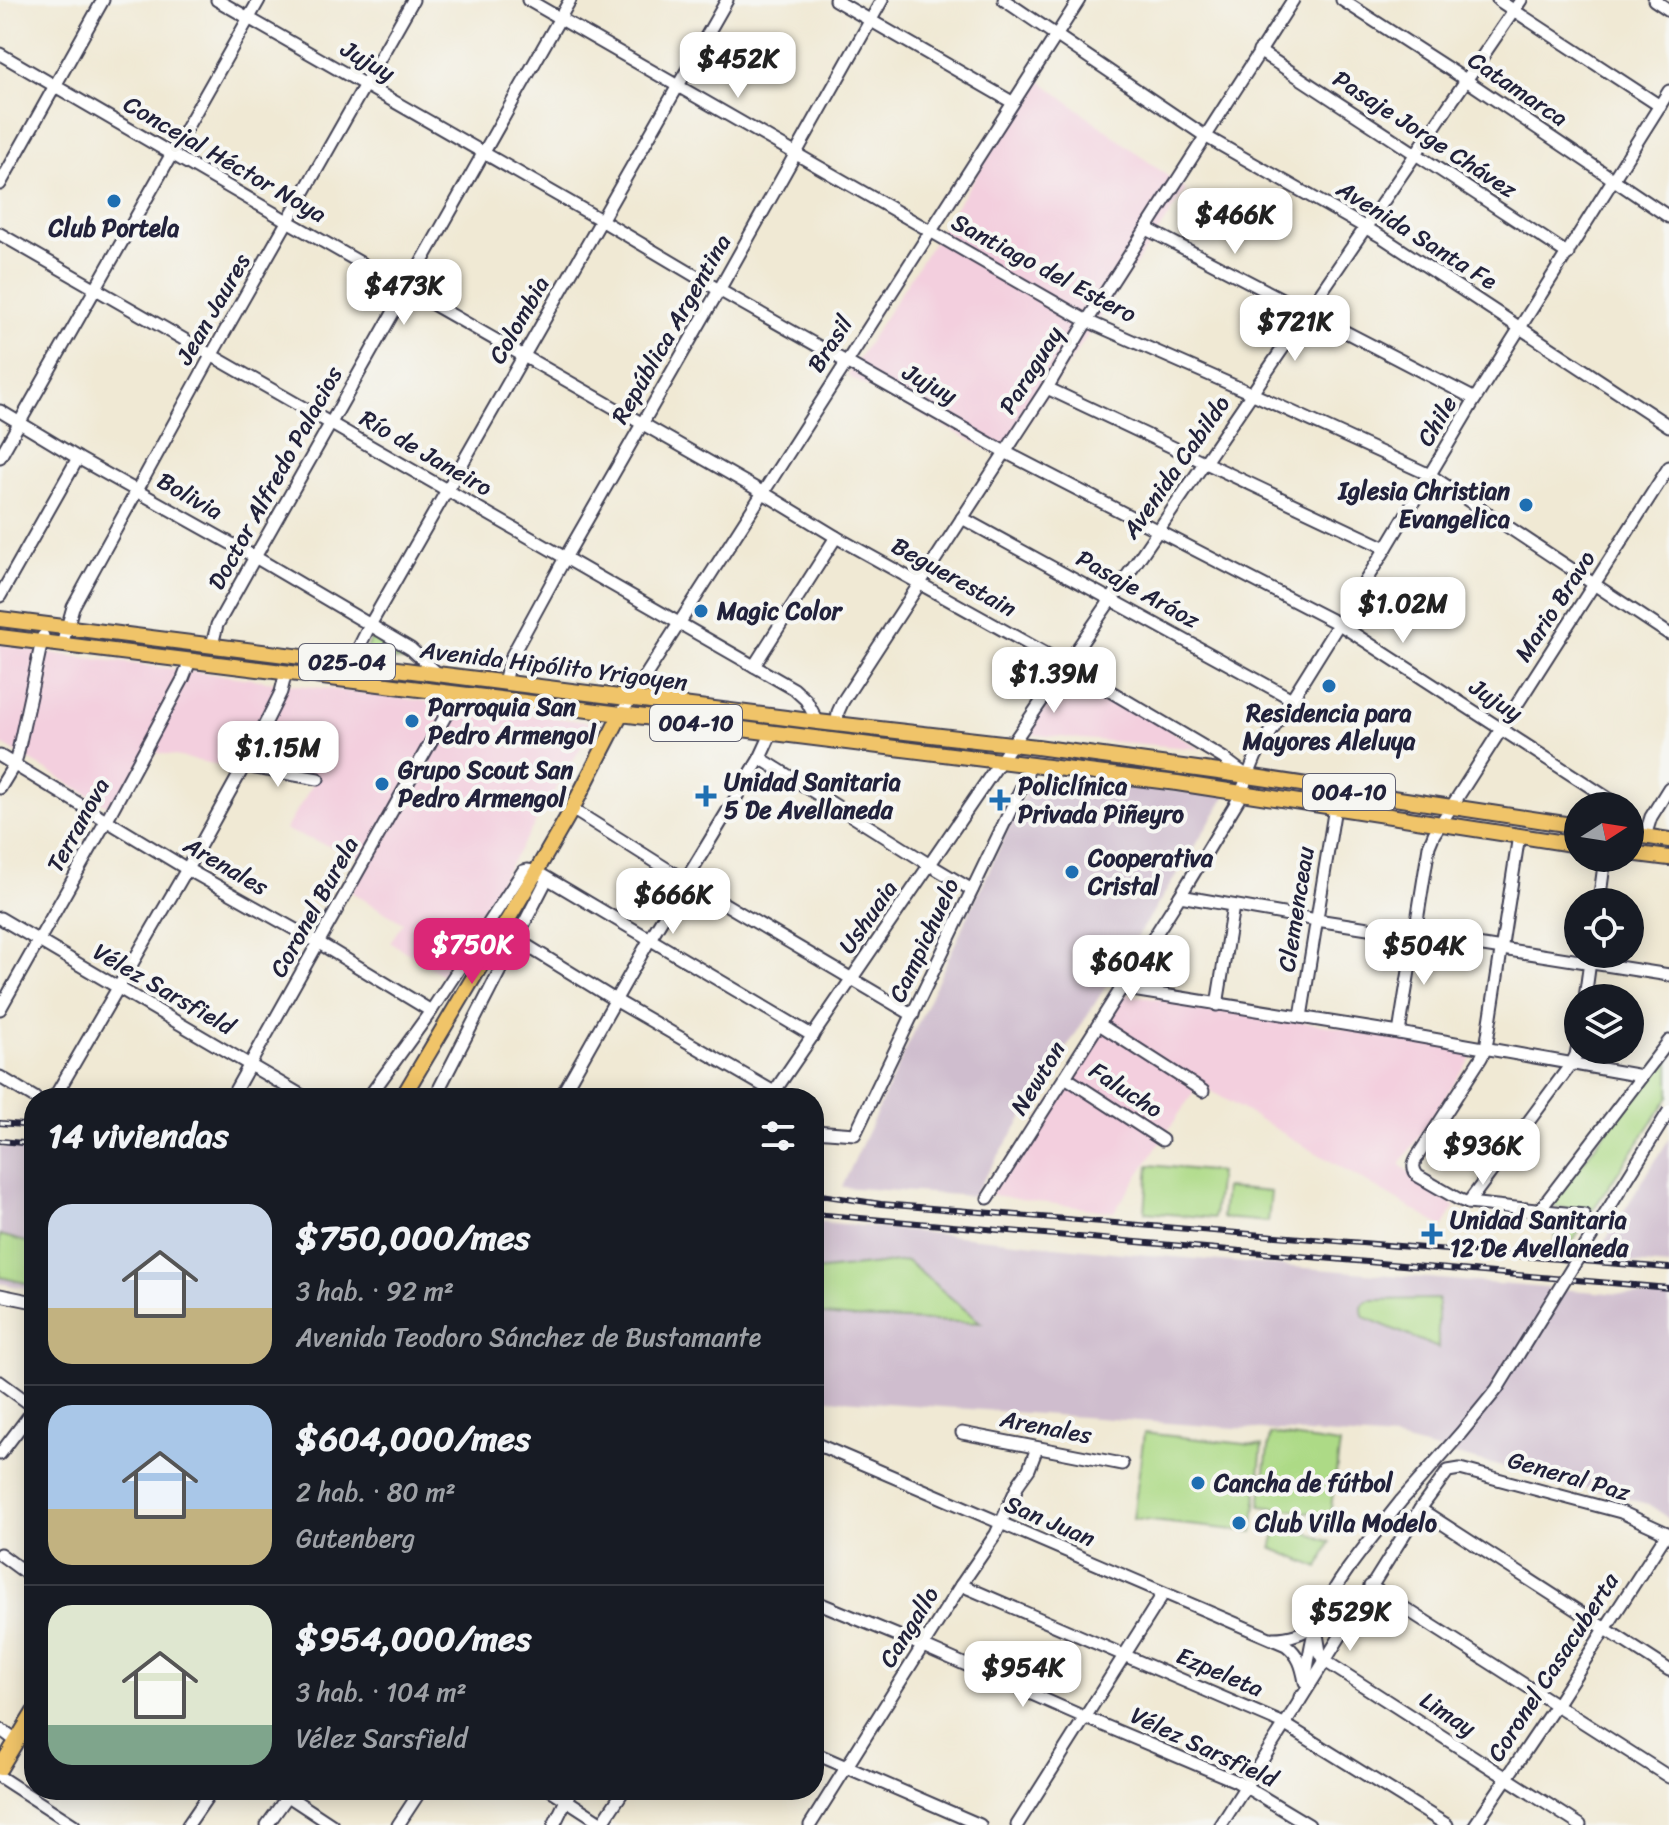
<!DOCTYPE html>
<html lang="es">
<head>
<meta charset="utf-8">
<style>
  body { margin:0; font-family:Sriracha,sans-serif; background:#242831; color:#f1f3f6; height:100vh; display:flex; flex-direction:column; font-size:30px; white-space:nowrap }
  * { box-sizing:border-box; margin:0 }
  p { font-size:26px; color:#9ea1a6 }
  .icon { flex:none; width:44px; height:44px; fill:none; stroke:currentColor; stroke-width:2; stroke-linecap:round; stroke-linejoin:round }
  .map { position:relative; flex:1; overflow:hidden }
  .drawer { position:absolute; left:24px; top:1088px; width:800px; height:712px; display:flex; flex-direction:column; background:#171b24; border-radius:32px; box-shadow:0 4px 20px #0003 }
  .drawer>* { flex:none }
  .needle { width:52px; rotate:78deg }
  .tools { position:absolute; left:1564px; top:792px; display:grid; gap:16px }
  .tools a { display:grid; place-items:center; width:80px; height:80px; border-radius:50%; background:#171b24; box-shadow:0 4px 20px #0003; font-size:40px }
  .price { position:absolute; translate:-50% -68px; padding:0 18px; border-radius:16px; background:#fff; color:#222; font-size:26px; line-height:52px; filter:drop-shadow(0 2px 4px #0008) }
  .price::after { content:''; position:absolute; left:50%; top:48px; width:24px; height:18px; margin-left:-12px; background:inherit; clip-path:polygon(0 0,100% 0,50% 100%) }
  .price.selected { background:#db2777; color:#fff }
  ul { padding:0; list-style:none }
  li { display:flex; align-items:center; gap:24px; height:200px; padding:0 24px }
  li+li { border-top:2px solid #363941 }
  li span { display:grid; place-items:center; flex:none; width:224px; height:160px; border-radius:24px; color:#555 }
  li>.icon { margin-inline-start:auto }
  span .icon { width:96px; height:96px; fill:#fffc; stroke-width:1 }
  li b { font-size:34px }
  h2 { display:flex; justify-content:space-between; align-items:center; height:96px; padding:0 24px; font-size:34px }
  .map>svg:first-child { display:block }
  .built { fill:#f3cfde }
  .industrial { fill:#cfbdce }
  .green { fill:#adda86; stroke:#687e60; stroke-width:2 }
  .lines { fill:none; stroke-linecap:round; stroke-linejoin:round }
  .minor-casing { stroke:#414052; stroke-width:15 }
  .major-casing { stroke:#414052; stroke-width:18 }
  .minor { stroke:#fff; stroke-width:11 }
  .major { stroke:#f0c469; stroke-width:14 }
  .rail-casing { stroke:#22223b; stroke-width:6 }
  .rail { stroke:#f6f6f2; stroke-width:3; stroke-dasharray:9; stroke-linecap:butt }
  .minor-bridge-casing { stroke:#414052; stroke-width:15; stroke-linecap:butt }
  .minor-bridge { stroke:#fff; stroke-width:11 }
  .poi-dot { fill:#1f6fb2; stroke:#f6f6f2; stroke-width:3 }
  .labels { text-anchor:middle; stroke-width:8; stroke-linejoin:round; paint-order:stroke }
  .shield { fill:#f6f6f2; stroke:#626272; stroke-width:2 }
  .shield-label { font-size:22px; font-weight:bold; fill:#22223b }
  .street-label { font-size:24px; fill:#22223b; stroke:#f6f6f2 }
  .poi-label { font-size:24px; font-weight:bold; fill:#22223b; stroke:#f6f6f2; text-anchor:start }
</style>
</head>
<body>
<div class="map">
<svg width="1669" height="1825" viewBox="0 0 1669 1825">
  <rect width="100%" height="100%" fill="#f6f6f2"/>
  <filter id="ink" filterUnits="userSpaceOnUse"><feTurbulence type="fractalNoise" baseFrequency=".0125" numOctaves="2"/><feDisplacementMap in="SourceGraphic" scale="16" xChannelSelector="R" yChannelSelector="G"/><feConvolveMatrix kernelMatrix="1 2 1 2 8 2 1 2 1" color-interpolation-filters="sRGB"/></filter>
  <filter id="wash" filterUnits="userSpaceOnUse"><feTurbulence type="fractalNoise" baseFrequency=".006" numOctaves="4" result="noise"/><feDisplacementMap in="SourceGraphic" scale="32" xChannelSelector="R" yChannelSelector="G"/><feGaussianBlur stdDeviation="1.8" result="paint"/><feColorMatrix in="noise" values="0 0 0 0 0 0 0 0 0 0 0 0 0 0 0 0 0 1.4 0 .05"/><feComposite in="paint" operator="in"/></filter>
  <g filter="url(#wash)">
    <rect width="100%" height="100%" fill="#f0e9d4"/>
    <g class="built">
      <path d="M1038 79 1186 190 1005 458 847 376Z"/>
      <path d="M0 644 41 652 596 723 443 975 390 942 403 923 351 892 370 861 285 830 313 784 155 752 117 811 0 743Z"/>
      <path d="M1069 669 1201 749 1025 734Z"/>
      <path d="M1124 994 1477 1049 1400 1165 1455 1207 1443 1227 1199 1084 1114 1212 989 1195Z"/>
    </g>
    <g class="industrial">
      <path d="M1031 780 1227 795 973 1196 842 1187Z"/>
      <path d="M1669 1139V1266L1593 1260Z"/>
      <path d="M0 1147 34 1149V1290L0 1283Z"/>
      <path d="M814 1221 1113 1252 1669 1298V1518L1648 1504 1394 1439 814 1398Z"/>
    </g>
    <g class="green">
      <path d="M374 636 407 654 404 661 368 657 366 650 372 637Z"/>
      <path d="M1669 1047V1097L1592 1211 1556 1207 1554 1205 1555 1199Z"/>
      <path d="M1149 1165 1219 1172 1214 1218 1145 1212Z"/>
      <path d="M1225 1188 1271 1192 1268 1222 1222 1218Z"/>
      <path d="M1559 1216 1584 1219 1586 1222 1565 1253 1553 1252Z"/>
      <path d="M0 1235 34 1244V1285L0 1277Z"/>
      <path d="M907 1261 981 1323 855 1318 814 1314V1271Z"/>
      <path d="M1438 1299V1348L1364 1317C1360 1308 1362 1302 1371 1300Z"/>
      <path d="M1144 1433 1262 1446 1253 1532 1133 1519Z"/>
      <path d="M1270 1434 1340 1444 1330 1515 1260 1506Z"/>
      <path d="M1281 1522 1330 1542 1319 1568 1271 1548Z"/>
    </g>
  </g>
  <g filter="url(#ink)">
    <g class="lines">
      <defs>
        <g id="minor">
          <path d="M217 0 601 220 719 290 1005 452 1339 624 1620 806"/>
          <path d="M528 0 1087 321 1253 394 1430 475 1669 634"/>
          <path d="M835 0 1012 102"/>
          <path d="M1004 0 1205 136 1382 237 1669 426"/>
          <path d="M1342 0 1466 80 1669 217"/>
          <path d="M1498 0 1660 106"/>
          <path d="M1654 0 1669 10"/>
          <path d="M1259 51 1568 254"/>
          <path d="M0 54 289 222 762 492 836 537 1066 665 1223 758 1247 776"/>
          <path d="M0 184 103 0"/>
          <path d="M1147 229 1475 399"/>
          <path d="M0 234 794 689 806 700 818 722"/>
          <path d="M1047 388 1386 548"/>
          <path d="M0 411 78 458 255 557 411 649 437 673"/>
          <path d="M0 457 259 0"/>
          <path d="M962 518 1292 699"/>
          <path d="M0 596 78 458"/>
          <path d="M62 645 73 607 211 356 413 0"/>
          <path d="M212 645 217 625 255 557 570 0"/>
          <path d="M355 663 360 645 370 625 727 0"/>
          <path d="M754 666 836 537"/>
          <path d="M504 682 510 659 565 558 719 290 882 0"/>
          <path d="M621 714 1079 0"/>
          <path d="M837 723 838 712 843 701 1047 388 1087 321 1293 0"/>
          <path d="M0 756 187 869 319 943 431 1011"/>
          <path d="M760 758 930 865 972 890"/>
          <path d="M244 766 318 779"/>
          <path d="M0 788 14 765 17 756 43 636"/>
          <path d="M572 809 686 881 913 1015"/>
          <path d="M1630 815 1631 821 1630 827"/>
          <path d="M1519 835 1486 1048 1481 1058 1417 1157C1413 1164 1412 1169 1418 1176L1458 1199 1468 1203 1584 1215"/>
          <path d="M1645 836 1651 817 1669 788"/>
          <path d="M1180 896 1317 920 1669 975"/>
          <path d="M1599 902 1605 858"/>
          <path d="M0 918 306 1098"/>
          <path d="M516 939 615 1000 774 1092"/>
          <path d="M1120 988 1399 1033 1642 1076"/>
          <path d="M1585 998 1591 954"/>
          <path d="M1217 1005 1233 906"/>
          <path d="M0 1009 106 821 183 679 190 661"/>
          <path d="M1301 1017 1335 807"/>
          <path d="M1099 1024 1203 1091"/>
          <path d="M1399 1033 1429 846 1434 834 1669 467"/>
          <path d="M0 1077 35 1098"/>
          <path d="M1065 1077 1162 1140"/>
          <path d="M54 1098 187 869 244 766 281 692 286 672"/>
          <path d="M231 1098 447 713 452 693"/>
          <path d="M368 1098 431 1011 523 871 527 870 535 871 813 1036"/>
          <path d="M441 1098 440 1087 547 879"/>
          <path d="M560 1098 650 939 760 758 772 732"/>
          <path d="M770 1098 1521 0"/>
          <path d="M814 1131 855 1134 1025 780 1030 764"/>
          <path d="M988 1198 1180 896 1238 800 1256 756 1386 548 1475 399 1669 91"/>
          <path d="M1468 1203 1572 1063 1576 1055 1578 1044"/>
          <path d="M1539 1211 1669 1041"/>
          <path d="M0 1295 34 1302"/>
          <path d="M0 1382 34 1407"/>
          <path d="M962 1433 1122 1464"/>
          <path d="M814 1443 1286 1645C1299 1655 1302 1666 1305 1682"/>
          <path d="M0 1454 34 1409"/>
          <path d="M1420 1509 1669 1670"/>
          <path d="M0 1554 34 1579"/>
          <path d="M961 1585 1284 1724 1447 1825"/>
          <path d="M1370 1586 1669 1777"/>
          <path d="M814 1601 923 1646 1084 1717 1236 1781 1309 1825"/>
          <path d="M1317 1634 1320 1652 1325 1661 1580 1825"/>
          <path d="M1273 1638C1290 1638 1303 1634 1317 1623"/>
          <path d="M1306 1676C1309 1658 1311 1637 1318 1620 1338 1576 1372 1538 1401 1501"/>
          <path d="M1299 1702 1420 1509 1448 1471 1460 1469 1621 1512 1669 1534"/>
          <path d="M0 1729 16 1741"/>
          <path d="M814 1753 980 1825"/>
          <path d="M0 1777 74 1825"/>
          <path d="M279 1790 332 1825"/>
          <path d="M551 1790 605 1825"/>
          <path d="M188 1825 212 1790"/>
          <path d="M267 1825 292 1790"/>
          <path d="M398 1825 421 1790"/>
          <path d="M554 1825 571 1790"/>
          <path d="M601 1825 624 1790"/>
          <path d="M810 1825 961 1585 996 1534 1019 1483 1029 1469 1037 1448"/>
          <path d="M1017 1825 1163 1594"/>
          <path d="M1221 1825 1299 1702 1300 1697"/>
          <path d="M1475 1825 1556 1705 1667 1533"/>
        </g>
        <g id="major">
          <path d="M0 619 818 722 1037 747 1248 776 1578 826"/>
          <path d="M0 637 1177 783 1578 845"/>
          <path d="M1630 834 1669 840"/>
          <path d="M1630 853 1669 858"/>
          <path d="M402 1098 529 884 572 809 621 714"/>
          <path d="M0 1768 34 1712"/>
        </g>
      </defs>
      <use href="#minor" class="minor-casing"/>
      <use href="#major" class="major-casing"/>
      <use href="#minor" class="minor"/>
      <use href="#major" class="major"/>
      <defs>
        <g id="rail">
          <path d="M0 1123 34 1126"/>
          <path d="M0 1141 34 1144"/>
          <path d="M814 1194 881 1204 1669 1268"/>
          <path d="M814 1214 1669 1288"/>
        </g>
      </defs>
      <use href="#rail" class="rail-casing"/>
      <use href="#rail" class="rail"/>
      <defs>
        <path id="minor-bridge" d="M1401 1501 1461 1433 1497 1389 1669 1111"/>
      </defs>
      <use href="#minor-bridge" class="minor-bridge-casing"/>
      <use href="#minor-bridge" class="minor-bridge"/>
    </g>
  </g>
  <g class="poi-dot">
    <circle cx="114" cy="201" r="8"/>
    <circle cx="1526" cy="505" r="8"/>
    <circle cx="701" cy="611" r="8"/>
    <circle cx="1329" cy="686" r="8"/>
    <circle cx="412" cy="721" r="8"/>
    <circle cx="382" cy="784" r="8"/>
    <path d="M702 784h8v8h8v8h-8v8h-8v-8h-8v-8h8z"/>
    <path d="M996 788h8v8h8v8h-8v8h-8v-8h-8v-8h8z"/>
    <circle cx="1072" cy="872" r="8"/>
    <path d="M1428 1222h8v8h8v8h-8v8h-8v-8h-8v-8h8z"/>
    <circle cx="1198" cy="1483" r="8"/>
    <circle cx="1239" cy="1523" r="8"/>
  </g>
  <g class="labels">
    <g class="shield">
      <rect x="299" y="644" width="96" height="36" rx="6"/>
      <rect x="650" y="705" width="92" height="36" rx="6"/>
      <rect x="1303" y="774" width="92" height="36" rx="6"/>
    </g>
    <g class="shield-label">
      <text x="347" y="670">025-04</text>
      <text x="696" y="731">004-10</text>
      <text x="1349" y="800">004-10</text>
    </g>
    <g class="street-label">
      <text transform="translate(368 61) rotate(30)" y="8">Jujuy</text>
      <text transform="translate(1518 89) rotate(34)" y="8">Catamarca</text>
      <text transform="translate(1425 134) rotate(33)" y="8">Pasaje Jorge Chávez</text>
      <text transform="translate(225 159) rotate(30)" y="8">Concejal Héctor Noya</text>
      <text transform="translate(1417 235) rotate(32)" y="8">Avenida Santa Fe</text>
      <text transform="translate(1044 268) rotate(28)" y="8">Santiago del Estero</text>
      <text transform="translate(213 309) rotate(-60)" y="8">Jean Jaures</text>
      <text transform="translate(519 320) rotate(-60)" y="8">Colombia</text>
      <text transform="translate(671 329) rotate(-60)" y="8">República Argentina</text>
      <text transform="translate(830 344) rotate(-57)" y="8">Brasil</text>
      <text transform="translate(1031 370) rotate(-58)" y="8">Paraguay</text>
      <text transform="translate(930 384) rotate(29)" y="8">Jujuy</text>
      <text transform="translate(1437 421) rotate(-59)" y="8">Chile</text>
      <text transform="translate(426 453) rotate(30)" y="8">Río de Janeiro</text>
      <text transform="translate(1176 467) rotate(-55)" y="8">Avenida Cabildo</text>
      <text transform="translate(275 478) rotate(-61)" y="8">Doctor Alfredo Palacios</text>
      <text transform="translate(190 496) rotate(30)" y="8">Bolivia</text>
      <text transform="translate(954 577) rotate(29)" y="8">Beguerestain</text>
      <text transform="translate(1138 589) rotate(29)" y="8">Pasaje Aráoz</text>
      <text transform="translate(1555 606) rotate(-57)" y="8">Mario Bravo</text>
      <text transform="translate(554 666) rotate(7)" y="8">Avenida Hipólito Yrigoyen</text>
      <text transform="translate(1496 700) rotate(33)" y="8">Jujuy</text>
      <text transform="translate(78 825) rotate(-61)" y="8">Terranova</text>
      <text transform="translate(226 866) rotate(30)" y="8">Arenales</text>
      <text transform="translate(314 907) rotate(-61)" y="8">Coronel Burela</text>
      <text transform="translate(1296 909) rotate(-81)" y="8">Clemenceau</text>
      <text transform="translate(868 917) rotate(-55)" y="8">Ushuaia</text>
      <text transform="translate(924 940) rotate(-65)" y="8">Campichuelo</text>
      <text transform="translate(164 989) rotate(30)" y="8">Vélez Sarsfield</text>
      <text transform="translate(1038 1078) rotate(-58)" y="8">Newton</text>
      <text transform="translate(1126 1090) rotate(33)" y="8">Falucho</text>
      <text transform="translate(1046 1427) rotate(11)" y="8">Arenales</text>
      <text transform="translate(1569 1476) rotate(16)" y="8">General Paz</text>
      <text transform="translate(1050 1521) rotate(23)" y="8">San Juan</text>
      <text transform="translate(909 1627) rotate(-58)" y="8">Cangallo</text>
      <text transform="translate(1553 1667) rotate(-57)" y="8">Coronel Casacuberta</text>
      <text transform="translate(1220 1672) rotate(23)" y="8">Ezpeleta</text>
      <text transform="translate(1448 1714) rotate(33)" y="8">Limay</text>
      <text transform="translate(1204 1747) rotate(25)" y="8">Vélez Sarsfield</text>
    </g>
    <g class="poi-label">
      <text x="114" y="236" text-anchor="middle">Club Portela</text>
      <text x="1510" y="499" text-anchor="end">Iglesia Christian<tspan x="1510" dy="28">Evangelica</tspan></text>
      <text x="717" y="619">Magic Color</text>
      <text x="428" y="715">Parroquia San<tspan x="428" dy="28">Pedro Armengol</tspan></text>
      <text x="1329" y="721" text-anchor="middle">Residencia para<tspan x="1329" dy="28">Mayores Aleluya</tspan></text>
      <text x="398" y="778">Grupo Scout San<tspan x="398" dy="28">Pedro Armengol</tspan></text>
      <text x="724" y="790">Unidad Sanitaria<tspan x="724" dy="28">5 De Avellaneda</tspan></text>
      <text x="1018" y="794">Policlínica<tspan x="1018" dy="28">Privada Piñeyro</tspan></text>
      <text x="1088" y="866">Cooperativa<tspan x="1088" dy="28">Cristal</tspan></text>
      <text x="1450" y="1228">Unidad Sanitaria<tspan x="1450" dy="28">12 De Avellaneda</tspan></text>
      <text x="1214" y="1491">Cancha de fútbol</text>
      <text x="1255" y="1531">Club Villa Modelo</text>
    </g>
  </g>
</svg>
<div class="tools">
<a><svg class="needle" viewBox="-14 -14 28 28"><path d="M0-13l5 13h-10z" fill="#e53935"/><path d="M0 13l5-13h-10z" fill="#9ea1a6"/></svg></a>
<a><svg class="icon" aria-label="locate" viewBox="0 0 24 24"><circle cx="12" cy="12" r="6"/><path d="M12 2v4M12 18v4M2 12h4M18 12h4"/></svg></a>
<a><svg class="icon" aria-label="layers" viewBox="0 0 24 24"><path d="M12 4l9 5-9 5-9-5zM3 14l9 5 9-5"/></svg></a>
</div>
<b class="price" style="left:738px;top:100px">$452K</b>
<b class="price" style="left:1235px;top:256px">$466K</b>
<b class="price" style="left:404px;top:327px">$473K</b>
<b class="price" style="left:1295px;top:363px">$721K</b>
<b class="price" style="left:1403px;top:645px">$1.02M</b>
<b class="price" style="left:1054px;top:715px">$1.39M</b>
<b class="price" style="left:278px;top:789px">$1.15M</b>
<b class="price" style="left:673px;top:936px">$666K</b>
<b class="price selected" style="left:472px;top:986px">$750K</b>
<b class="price" style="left:1424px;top:987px">$504K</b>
<b class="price" style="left:1131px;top:1003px">$604K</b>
<b class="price" style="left:1483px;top:1187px">$936K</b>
<b class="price" style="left:1350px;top:1653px">$529K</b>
<b class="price" style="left:1023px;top:1709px">$954K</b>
<section class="drawer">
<h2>14 viviendas<svg class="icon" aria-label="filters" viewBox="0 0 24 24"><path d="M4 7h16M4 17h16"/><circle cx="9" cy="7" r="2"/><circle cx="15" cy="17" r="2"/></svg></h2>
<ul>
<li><span style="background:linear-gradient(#c9d6e8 65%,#c2b280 0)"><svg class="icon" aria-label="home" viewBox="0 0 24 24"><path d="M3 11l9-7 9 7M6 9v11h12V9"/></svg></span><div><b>$750,000/mes</b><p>3 hab. · 92 m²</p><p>Avenida Teodoro Sánchez de Bustamante</p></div></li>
<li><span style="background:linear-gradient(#a9c7e8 65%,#c2b280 0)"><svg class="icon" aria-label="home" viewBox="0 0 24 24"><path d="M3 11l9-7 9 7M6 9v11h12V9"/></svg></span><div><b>$604,000/mes</b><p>2 hab. · 80 m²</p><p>Gutenberg</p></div></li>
<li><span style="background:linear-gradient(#dfe7d0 75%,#7fa58c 0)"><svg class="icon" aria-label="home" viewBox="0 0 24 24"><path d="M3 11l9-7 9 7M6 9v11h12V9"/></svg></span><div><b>$954,000/mes</b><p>3 hab. · 104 m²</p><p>Vélez Sarsfield</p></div></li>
</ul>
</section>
</div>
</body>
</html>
